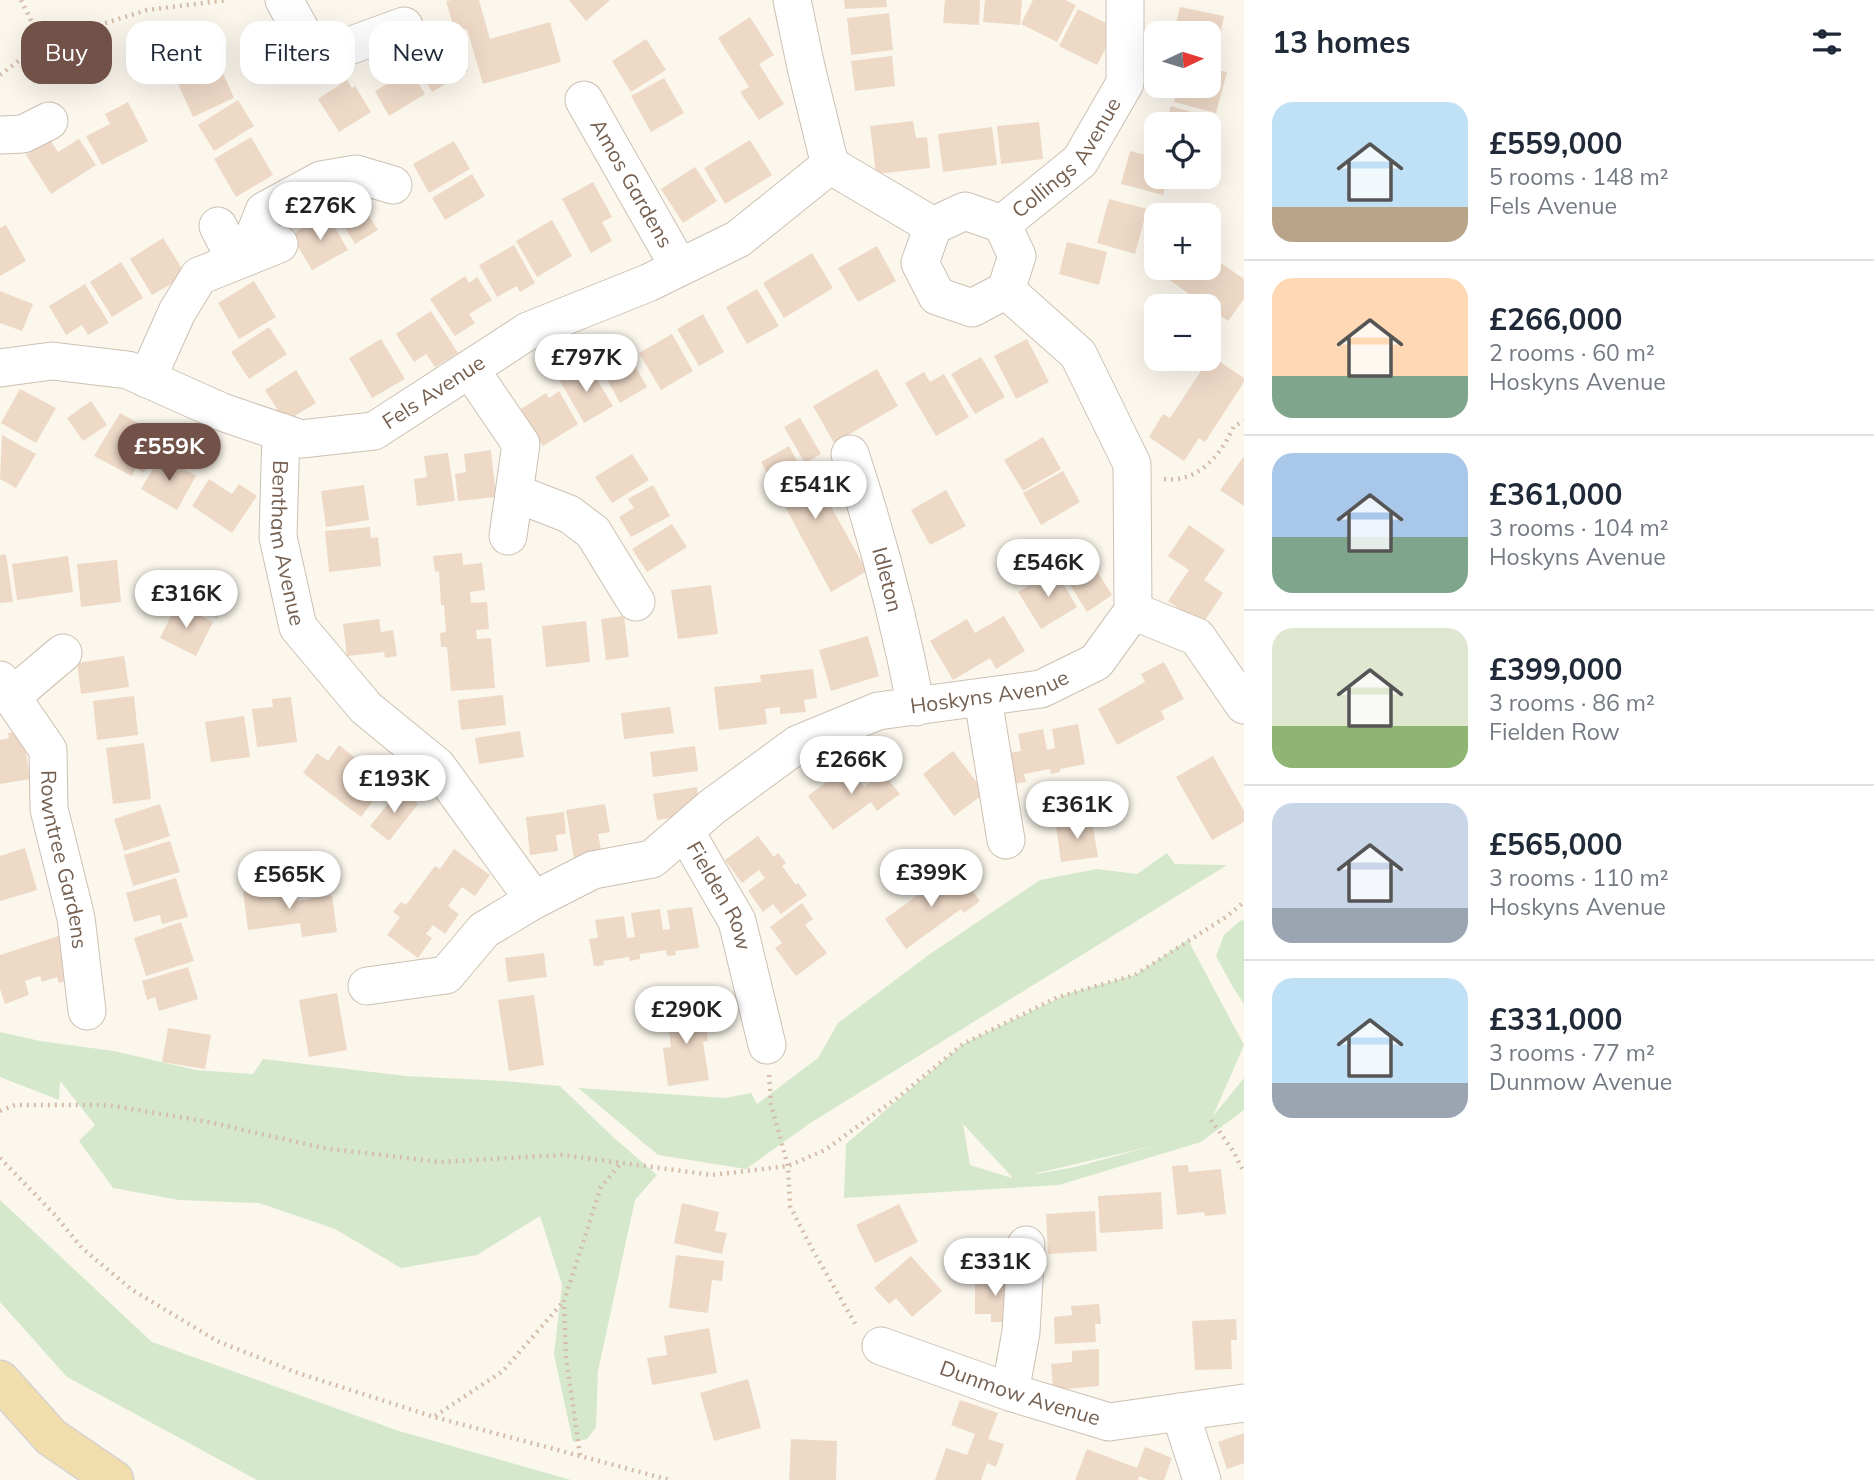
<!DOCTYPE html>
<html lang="en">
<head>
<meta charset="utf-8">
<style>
  body { margin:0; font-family:Mulish,sans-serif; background:#f2f2f3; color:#1f2937; height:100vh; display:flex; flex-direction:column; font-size:26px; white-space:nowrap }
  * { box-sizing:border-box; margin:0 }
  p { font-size:23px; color:#747a83 }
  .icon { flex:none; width:38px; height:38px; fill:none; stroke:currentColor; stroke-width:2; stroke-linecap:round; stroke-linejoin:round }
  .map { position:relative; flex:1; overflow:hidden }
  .panel { display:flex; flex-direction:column; background:#fff; width:630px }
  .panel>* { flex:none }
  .guide { position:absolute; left:21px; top:21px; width:665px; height:63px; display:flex; gap:14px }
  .needle { width:46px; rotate:86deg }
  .tools { position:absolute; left:1144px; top:21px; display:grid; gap:14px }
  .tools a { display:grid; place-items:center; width:77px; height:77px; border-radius:14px; background:#fff; box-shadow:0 7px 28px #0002; font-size:35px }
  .price { position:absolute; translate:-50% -60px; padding:0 16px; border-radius:24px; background:#fff; color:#222; font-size:23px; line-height:46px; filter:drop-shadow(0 2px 4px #0008) }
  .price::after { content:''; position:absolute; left:50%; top:42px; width:21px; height:16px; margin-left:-10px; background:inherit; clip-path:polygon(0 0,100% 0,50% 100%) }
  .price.selected { background:#725149; color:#fff }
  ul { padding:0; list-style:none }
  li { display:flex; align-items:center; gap:21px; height:175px; padding:0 28px }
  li+li { border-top:2px solid #e0e1e3 }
  li span { display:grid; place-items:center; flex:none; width:196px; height:140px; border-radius:21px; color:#555 }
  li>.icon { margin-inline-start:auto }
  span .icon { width:84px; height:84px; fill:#fffc; stroke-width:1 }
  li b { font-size:30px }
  h2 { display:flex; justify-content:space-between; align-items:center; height:84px; padding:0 28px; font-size:30px }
  .tag { padding:0 24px; border-radius:21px; background:#fff; box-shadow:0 7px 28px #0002; font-size:24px; line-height:63px }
  .tag.selected { background:#725149; color:#fff }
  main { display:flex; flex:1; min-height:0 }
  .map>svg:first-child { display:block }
  .green { fill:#d6e8cc; fill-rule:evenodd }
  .building { fill:#eed9c7 }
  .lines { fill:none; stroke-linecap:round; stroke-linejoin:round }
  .minor-casing { stroke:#cdc0b3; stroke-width:39 }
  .major-casing { stroke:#d8d2ce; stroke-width:41 }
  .path { stroke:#d4bdaa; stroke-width:4.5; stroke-dasharray:2 5; stroke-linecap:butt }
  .minor { stroke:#fff; stroke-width:37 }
  .major { stroke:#f2ddad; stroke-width:38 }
  .labels { text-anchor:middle; stroke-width:5; stroke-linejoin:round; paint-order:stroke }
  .street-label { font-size:21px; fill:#756051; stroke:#fefaf4 }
</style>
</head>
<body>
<main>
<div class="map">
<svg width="1244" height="1480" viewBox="0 0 1244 1480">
  <rect width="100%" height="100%" fill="#fbf7ed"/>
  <g class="green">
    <path d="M1167 853 1175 864 1227 865 812 1122 746 1169 658 1155 578 1088 725 1098 751 1093 757 1104 818 1058 838 1023 930 954 1040 880 1097 869 1137 874Z"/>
    <path d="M1241 920 1244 921V1004L1231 984 1216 956 1224 935Z"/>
    <path d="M1188 940 1244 1045 1213 1116 1244 1078V1110L1201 1142 1059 1185 844 1198 846 1144 963 1044 1067 994 1135 975ZM963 1124 1012 1177V1178L970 1165ZM1153 1146 1075 1167 1036 1174 1037 1173Z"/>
    <path d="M0 1032 40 1041 114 1051 196 1070 253 1074 263 1059 406 1076 505 1081 560 1086 613 1137 657 1175 635 1200 598 1371 596 1427 587 1439 573 1442 554 1355 562 1285 540 1216 477 1255 401 1268 335 1229 259 1203 179 1200 113 1188 79 1141 95 1125 60 1081 59 1100 0 1077Z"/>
    <path d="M0 1200 152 1342 399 1431 571 1480H257L67 1377 0 1302Z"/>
  </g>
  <g class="building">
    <path d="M452 0H479L490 39 550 22 561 62 483 84 467 29 455 32 446 1Z"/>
    <path d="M569 0H610L586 21Z"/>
    <path d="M844 0H886L887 7 845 9Z"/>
    <path d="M945 0H980L979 25 943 23Z"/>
    <path d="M985 0H1022L1020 25 983 22Z"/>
    <path d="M1033 0H1065L1076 5 1057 42 1021 24Z"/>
    <path d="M1180 7 1224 16 1217 52 1209 51V33H1174Z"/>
    <path d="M1078 9 1116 28 1097 65 1059 46Z"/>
    <path d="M889 13 893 50 851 55 847 18Z"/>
    <path d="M750 17 774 55 759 64 784 104 759 120 740 92 749 87 718 38Z"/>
    <path d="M445 32 468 71 432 92 409 53Z"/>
    <path d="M646 39 666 70 631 92 612 61Z"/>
    <path d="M402 56 425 94 389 116 375 91 392 81 383 68Z"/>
    <path d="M892 56 895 86 855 91 851 61Z"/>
    <path d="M216 58 234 98 193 117 175 77Z"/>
    <path d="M1209 68 1227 72 1216 113 1174 102 1179 86H1209Z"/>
    <path d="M664 78 684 113 651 132 631 96Z"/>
    <path d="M347 80 352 88 355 86 371 112 339 132 318 99Z"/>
    <path d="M238 100 254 126 214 151 198 125Z"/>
    <path d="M128 102 148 141 102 165 86 136 110 124 105 114Z"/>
    <path d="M1171 106 1212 118 1210 124H1166Z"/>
    <path d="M913 121 916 138 927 137 930 168 876 174 870 126Z"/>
    <path d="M1039 122 1043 159 1001 164 997 126Z"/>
    <path d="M992 127 997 165 943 172 938 134Z"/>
    <path d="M251 137 273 175 236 197 214 159Z"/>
    <path d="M79 139 96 165 51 194 26 155 50 140 58 152Z"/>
    <path d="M750 140 772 175 725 204 704 168Z"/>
    <path d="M454 141 470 169 429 193 413 164Z"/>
    <path d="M1130 151 1157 158V177H1168L1163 195 1121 184Z"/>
    <path d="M695 167 717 201 683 223 661 189Z"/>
    <path d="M472 174 485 196 445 220 432 198Z"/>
    <path d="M593 182 612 217 602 222 612 241 591 253 562 199Z"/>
    <path d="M355 194 378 230 355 244 333 208Z"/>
    <path d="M1109 199 1147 209 1135 254 1097 243Z"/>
    <path d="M327 214 348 250 312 270 291 235Z"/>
    <path d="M552 220 572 256 537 277 516 241Z"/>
    <path d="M6 225 26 261 0 276V228Z"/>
    <path d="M163 238 186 275 152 295 130 259Z"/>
    <path d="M1067 242 1107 252 1099 285 1059 274Z"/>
    <path d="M514 245 535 283 520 292 517 286 497 297 479 265Z"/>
    <path d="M877 246 896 281 858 302 838 268Z"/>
    <path d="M812 253 833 288 784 318 763 283Z"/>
    <path d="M1209 255 1244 279V299L1228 321 1168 279 1176 268H1209Z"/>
    <path d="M121 262 143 298 112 317 90 282Z"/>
    <path d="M465 276 469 283 477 277 492 300 469 314 475 323 455 336 430 299Z"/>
    <path d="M254 281 276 317 239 339 218 303Z"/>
    <path d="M85 284 109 323 88 335 82 325 66 335 49 306Z"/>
    <path d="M757 289 779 326 747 344 726 307Z"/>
    <path d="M0 291 33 304 22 331 0 323Z"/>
    <path d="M431 311 458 353 435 367 426 354 414 362 396 334Z"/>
    <path d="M703 314 724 352 699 366 677 329Z"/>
    <path d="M269 327 287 354 249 379 231 352Z"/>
    <path d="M672 334 693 371 661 390 639 353Z"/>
    <path d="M381 339 405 379 372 398 349 358Z"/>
    <path d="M1027 339 1049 382 1016 399 994 356Z"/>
    <path d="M623 345 647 387 620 403 599 365 611 358 609 353Z"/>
    <path d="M1211 356 1244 378V382L1205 442 1199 438 1184 461 1149 437 1163 414 1170 418Z"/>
    <path d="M981 357 1005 397 975 414 951 374Z"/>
    <path d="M590 368 613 406 584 423 559 379 576 369 580 374Z"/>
    <path d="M877 369 898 406 834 443 813 406Z"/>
    <path d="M296 370 316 403 285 422 265 390Z"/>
    <path d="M924 372 930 382 944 374 969 417 936 436 905 383Z"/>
    <path d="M20 389 56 408 36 443 1 423Z"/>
    <path d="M559 391 578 424 543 446 521 409 546 393 549 398Z"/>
    <path d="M91 401 107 425 83 441 67 418Z"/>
    <path d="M120 413 140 424 133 436 157 449 144 473 136 468 132 476 94 456Z"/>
    <path d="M800 418 821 454 805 463 784 427Z"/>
    <path d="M2 435 36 454 16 488 0 479Z"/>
    <path d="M1043 437 1061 469 1023 491 1004 460Z"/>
    <path d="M789 446 813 491 820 487 867 571 831 592 761 462Z"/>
    <path d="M491 450 496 497 458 501 455 474 466 472 464 454Z"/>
    <path d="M448 453 455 501 417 506 414 479 427 477 424 456Z"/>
    <path d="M632 454 649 480 612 503 595 477Z"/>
    <path d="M161 455 196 476 177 510 141 489Z"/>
    <path d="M1244 456V506L1220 490Z"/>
    <path d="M1063 471 1080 502 1041 525 1023 493Z"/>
    <path d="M209 479 232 494 239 484 257 496 232 533 192 506Z"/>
    <path d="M364 485 369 520 326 527 321 491Z"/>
    <path d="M653 485 670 516 631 537 619 517 634 508 628 499Z"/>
    <path d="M946 490 966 526 930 545 911 510Z"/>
    <path d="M672 524 687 547 647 572 632 549Z"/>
    <path d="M1189 525 1225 550 1204 580 1223 593 1202 625 1168 601 1189 570 1168 556Z"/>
    <path d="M370 527 371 538 378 537 381 566 329 572 325 531Z"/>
    <path d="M462 553 463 565 482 563 485 590 470 592 471 603 487 602 489 629 476 630 477 639 491 638 495 688 451 691 447 647H441L440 633 446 632 444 605H441L439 571 435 572 433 556Z"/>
    <path d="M6 554 13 602 0 603V555Z"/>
    <path d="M68 556 73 592 17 600 12 564Z"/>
    <path d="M117 560 121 602 81 607 77 564Z"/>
    <path d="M1090 560 1112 595 1087 612 1065 577Z"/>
    <path d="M1055 570 1077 607 1041 629 1018 592Z"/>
    <path d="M190 571 231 592 217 618 176 597Z"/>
    <path d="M711 585 718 634 678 639 671 590Z"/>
    <path d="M177 604 213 622 196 656 160 638Z"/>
    <path d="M624 616 629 657 606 660 601 619Z"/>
    <path d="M1004 616 1025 651 996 669 990 658 953 680 930 641 967 619 975 633Z"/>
    <path d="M379 619 381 632 393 630 397 656 385 658 384 652 347 656 343 624Z"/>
    <path d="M586 621 590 662 546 667 542 626Z"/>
    <path d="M868 636 879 676 831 691 819 650Z"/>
    <path d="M124 656 129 687 81 694 77 663Z"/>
    <path d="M1164 662 1184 699 1161 711 1165 719 1117 745 1098 709 1145 682 1141 674Z"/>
    <path d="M813 669 817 698 804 700 806 712 780 714V707L765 709 767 724 719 730 714 687 761 682 760 675Z"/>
    <path d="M503 695 506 725 461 730 458 700Z"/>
    <path d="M134 696 138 735 97 740 93 701Z"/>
    <path d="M291 697 297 742 257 747 252 709 273 707 272 699Z"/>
    <path d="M670 707 674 733 624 739 621 713Z"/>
    <path d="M244 716 250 757 211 762 205 722Z"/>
    <path d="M1078 724 1085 764 1060 769V772L1051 774 1050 769 1024 774 1026 782 1013 784 1008 753 1021 751 1018 734 1043 729 1047 750 1055 748 1052 729Z"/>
    <path d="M23 731 30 779 0 784V740L9 738 8 733Z"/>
    <path d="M520 731 524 757 479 764 475 738Z"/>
    <path d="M144 743 151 799 113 804 106 748Z"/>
    <path d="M339 745 359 761 352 770 361 776 368 767 387 782 361 817 303 773 317 753 328 761Z"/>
    <path d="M695 746 698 771 653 777 650 752Z"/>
    <path d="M953 751 985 793 954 816 923 774Z"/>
    <path d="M1213 756 1244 811V822L1212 840 1176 777Z"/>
    <path d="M848 765 864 787 883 773 900 794 877 811 871 802 833 830 808 796Z"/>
    <path d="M697 787 700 814 657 820 653 794Z"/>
    <path d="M400 789 418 804 389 841 370 826Z"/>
    <path d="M160 804 170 836 124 851 114 819Z"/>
    <path d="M605 804 610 832 598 834 602 854 574 859 566 810Z"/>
    <path d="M564 812 566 834 556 835 558 851 530 855 526 817Z"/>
    <path d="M1092 820 1098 857 1061 862 1056 826Z"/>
    <path d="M758 836 774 857 778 853 786 863 782 866 796 885 798 883 807 895 781 914 773 904 763 912 748 891 765 878 759 870 742 883 725 860Z"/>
    <path d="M170 841 180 872 133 886 124 855Z"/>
    <path d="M25 848 37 890 0 901V856Z"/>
    <path d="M454 849 490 875 475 896 462 887 448 906 459 914 445 934 433 925 426 934 432 938 418 958 387 935 400 917 393 912 401 902 406 905 435 866 440 869Z"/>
    <path d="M959 873 980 901 964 913 961 909 906 949 885 919 940 879 943 884Z"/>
    <path d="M176 878 188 917 162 924 160 915 134 922 126 893Z"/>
    <path d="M294 885 296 901 332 895 337 932 302 937 300 923 248 930 243 892Z"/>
    <path d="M802 903 813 919 805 925 827 953 796 976 775 948 782 943 770 927Z"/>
    <path d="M692 907 699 948 675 951 676 955 667 956 666 950 640 954V959L630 961 629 957 603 961 604 965 594 966 589 939 598 938 595 920 624 916 627 938 635 937 631 913 660 909 663 930 670 929 667 910Z"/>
    <path d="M181 922 194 961 146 976 134 938Z"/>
    <path d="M68 933 82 976 59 983 57 977 42 982 40 976 25 981 29 995 5 1004 0 989V955Z"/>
    <path d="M544 953 547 977 508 982 505 958Z"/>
    <path d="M188 967 198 999 159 1011 155 997 147 1000 142 981Z"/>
    <path d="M337 993 347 1050 309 1057 299 1000Z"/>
    <path d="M534 995 544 1065 509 1071 498 1000Z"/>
    <path d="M703 1004 708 1041 703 1042 709 1080 668 1086 663 1048 671 1047 666 1009Z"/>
    <path d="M168 1028 211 1035 205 1069 162 1062Z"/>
    <path d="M1188 1165 1189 1172 1221 1169 1226 1214 1205 1216 1204 1212 1177 1215 1172 1166Z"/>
    <path d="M1161 1192 1163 1229 1100 1233 1098 1196Z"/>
    <path d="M682 1203 719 1212 715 1231 727 1233 722 1254 674 1243Z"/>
    <path d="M899 1204 918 1242 875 1263 856 1225Z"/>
    <path d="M1095 1211 1097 1251 1048 1254 1046 1214Z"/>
    <path d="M676 1255 724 1261 722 1281 712 1280 708 1313 669 1308Z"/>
    <path d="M911 1256 942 1291 912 1317 896 1298 889 1304 874 1288Z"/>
    <path d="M975 1277 1014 1278 1013 1322H991V1314H975Z"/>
    <path d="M1099 1304 1101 1324H1095L1096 1342 1055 1344 1054 1317 1072 1315 1071 1306Z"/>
    <path d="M1236 1319 1237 1340H1231L1232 1369 1195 1370 1192 1321Z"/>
    <path d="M709 1328 717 1373 652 1385 647 1358 667 1355 664 1336Z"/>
    <path d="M1099 1349V1386L1053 1390 1051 1364 1072 1362V1351Z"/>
    <path d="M748 1379 761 1428 714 1441 700 1393Z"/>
    <path d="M960 1400 998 1413 988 1439 1004 1444 996 1467 987 1463 981 1480H935L946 1448 967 1455 975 1434 951 1425Z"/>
    <path d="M1244 1433V1463L1227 1469 1218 1442Z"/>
    <path d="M791 1439 837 1441 836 1480H789Z"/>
    <path d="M1145 1447 1172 1458 1164 1480H1149L1139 1476 1138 1480H1075L1087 1449 1137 1468Z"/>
  </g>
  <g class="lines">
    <defs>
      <g id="minor">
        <path d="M284 0 316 58 404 26"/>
        <path d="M792 0 806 67 830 165 933 226"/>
        <path id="s1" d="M584 100 679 267"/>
        <path d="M0 135 23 134 49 121"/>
        <path d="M965 211 1002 224 1017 256 1006 290 972 308 937 296 920 263 933 226Z"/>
        <path id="s2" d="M1002 224 1080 161 1125 83V0"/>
        <path d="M218 226 236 261"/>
        <path d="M246 257 264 211 321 180 356 174 393 185"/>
        <path id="s3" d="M0 368 52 361 128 370 222 412 301 439 374 431 528 331 648 283 738 239 830 165"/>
        <path d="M470 369 521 444 508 536"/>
        <path d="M147 379 177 312 199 276 279 244"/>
        <path id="s4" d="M281 432 278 537 298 627 366 708 437 766 534 900"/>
        <path id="s5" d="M850 454C878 539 899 618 916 707"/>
        <path d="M515 493 569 514 593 532 636 602"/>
        <path d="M1133 611 1197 637 1244 705"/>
        <path id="s6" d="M0 680 48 750 49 809 76 918 87 1011"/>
        <path d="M11 697 63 653"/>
        <path d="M983 699 1006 840"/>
        <path id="s7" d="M685 831 737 921 767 1045"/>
        <path id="s8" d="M367 986 446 975 484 930 534 900 593 870 652 859 712 807 798 744 878 711 1041 689 1096 662 1133 611 1132 464 1078 354 1006 290"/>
        <path id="s9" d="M881 1346 1010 1392 1109 1422 1244 1403"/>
        <path d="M1010 1392 1021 1332 1026 1245"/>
        <path d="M1180 1412 1202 1480"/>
      </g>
      <path id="major" d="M0 1380 51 1437 114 1480"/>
    </defs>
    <use href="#minor" class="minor-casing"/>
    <use href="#major" class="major-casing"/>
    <g class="path">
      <path d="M21 0 42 43"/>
      <path d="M0 75 42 43 147 10 227 0"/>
      <path d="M1164 479C1198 483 1221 455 1234 426L1244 421"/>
      <path d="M769 1075 771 1104 788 1166 790 1206 811 1247 857 1327"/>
      <path d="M0 1111 15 1105H108L209 1122 323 1148 439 1162 562 1155 712 1175 788 1166 825 1150 897 1098 963 1044 1058 997 1135 975 1226 917 1244 902"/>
      <path d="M1211 1120 1233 1151 1244 1172"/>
      <path d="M0 1158 54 1214 82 1248 131 1289 217 1341 298 1373 434 1417 670 1480"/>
      <path d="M435 1416 503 1371 563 1302"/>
      <path d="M580 1455 566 1357 564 1301 601 1187 621 1163"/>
    </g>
    <use href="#minor" class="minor"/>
    <use href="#major" class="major"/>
  </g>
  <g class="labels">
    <g class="street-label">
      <text dy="7" stroke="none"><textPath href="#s2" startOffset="94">Collings Avenue</textPath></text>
      <text dy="7" stroke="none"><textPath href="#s1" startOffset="96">Amos Gardens</textPath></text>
      <text dy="7" stroke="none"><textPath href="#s3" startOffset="460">Fels Avenue</textPath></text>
      <text dy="7" stroke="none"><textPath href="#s4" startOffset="112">Bentham Avenue</textPath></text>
      <text dy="7" stroke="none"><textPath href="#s5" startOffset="131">Idleton</textPath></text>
      <text dy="7" stroke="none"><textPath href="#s8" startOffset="709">Hoskyns Avenue</textPath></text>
      <text dy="7" stroke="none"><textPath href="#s6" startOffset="196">Rowntree Gardens</textPath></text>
      <text dy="7" stroke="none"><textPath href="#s7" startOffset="74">Fielden Row</textPath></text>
      <text dy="7" stroke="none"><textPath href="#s9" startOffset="147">Dunmow Avenue</textPath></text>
    </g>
  </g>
</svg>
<div class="tools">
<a><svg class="needle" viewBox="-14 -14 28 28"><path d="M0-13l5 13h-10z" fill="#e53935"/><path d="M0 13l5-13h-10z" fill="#747a83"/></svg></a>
<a><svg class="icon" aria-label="locate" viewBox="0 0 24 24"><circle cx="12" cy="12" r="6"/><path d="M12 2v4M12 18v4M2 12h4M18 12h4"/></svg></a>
<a>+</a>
<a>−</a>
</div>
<b class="price" style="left:320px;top:242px">£276K</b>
<b class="price" style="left:586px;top:394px">£797K</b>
<b class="price selected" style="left:169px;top:483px">£559K</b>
<b class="price" style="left:815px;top:521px">£541K</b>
<b class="price" style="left:1048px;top:599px">£546K</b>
<b class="price" style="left:186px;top:630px">£316K</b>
<b class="price" style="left:851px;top:796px">£266K</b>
<b class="price" style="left:394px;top:815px">£193K</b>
<b class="price" style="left:1077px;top:841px">£361K</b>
<b class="price" style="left:931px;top:909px">£399K</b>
<b class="price" style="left:289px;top:911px">£565K</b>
<b class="price" style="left:686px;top:1046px">£290K</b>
<b class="price" style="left:995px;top:1298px">£331K</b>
<div class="guide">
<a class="tag selected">Buy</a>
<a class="tag">Rent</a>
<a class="tag">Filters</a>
<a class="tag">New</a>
</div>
</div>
<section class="panel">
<h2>13 homes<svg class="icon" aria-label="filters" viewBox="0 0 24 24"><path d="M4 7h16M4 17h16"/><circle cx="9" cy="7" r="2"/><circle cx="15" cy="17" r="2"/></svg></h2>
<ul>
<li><span style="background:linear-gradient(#bfe0f5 75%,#b9a48a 0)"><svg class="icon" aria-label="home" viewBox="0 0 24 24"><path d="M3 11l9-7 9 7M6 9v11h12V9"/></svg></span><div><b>£559,000</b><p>5 rooms · 148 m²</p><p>Fels Avenue</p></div></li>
<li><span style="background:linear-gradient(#ffd9b3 70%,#7fa58c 0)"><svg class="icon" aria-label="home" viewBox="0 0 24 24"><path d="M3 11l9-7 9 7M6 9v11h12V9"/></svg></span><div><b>£266,000</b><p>2 rooms · 60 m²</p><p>Hoskyns Avenue</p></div></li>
<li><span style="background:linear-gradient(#a9c7e8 60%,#7fa58c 0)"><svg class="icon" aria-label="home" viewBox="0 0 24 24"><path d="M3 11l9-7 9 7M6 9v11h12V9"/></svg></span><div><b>£361,000</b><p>3 rooms · 104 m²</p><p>Hoskyns Avenue</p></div></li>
<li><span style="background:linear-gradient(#dfe7d0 70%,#8fb573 0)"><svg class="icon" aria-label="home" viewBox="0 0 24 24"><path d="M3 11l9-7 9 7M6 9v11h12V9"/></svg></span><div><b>£399,000</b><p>3 rooms · 86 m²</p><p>Fielden Row</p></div></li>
<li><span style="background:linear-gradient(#c9d6e8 75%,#9aa5b1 0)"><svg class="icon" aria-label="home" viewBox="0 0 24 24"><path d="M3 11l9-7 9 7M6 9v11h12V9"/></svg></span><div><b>£565,000</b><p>3 rooms · 110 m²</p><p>Hoskyns Avenue</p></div></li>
<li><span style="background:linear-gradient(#bfe0f5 75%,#9aa5b1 0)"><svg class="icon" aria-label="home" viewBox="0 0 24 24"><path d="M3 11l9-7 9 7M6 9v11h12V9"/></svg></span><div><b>£331,000</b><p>3 rooms · 77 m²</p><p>Dunmow Avenue</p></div></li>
</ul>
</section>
</main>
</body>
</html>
